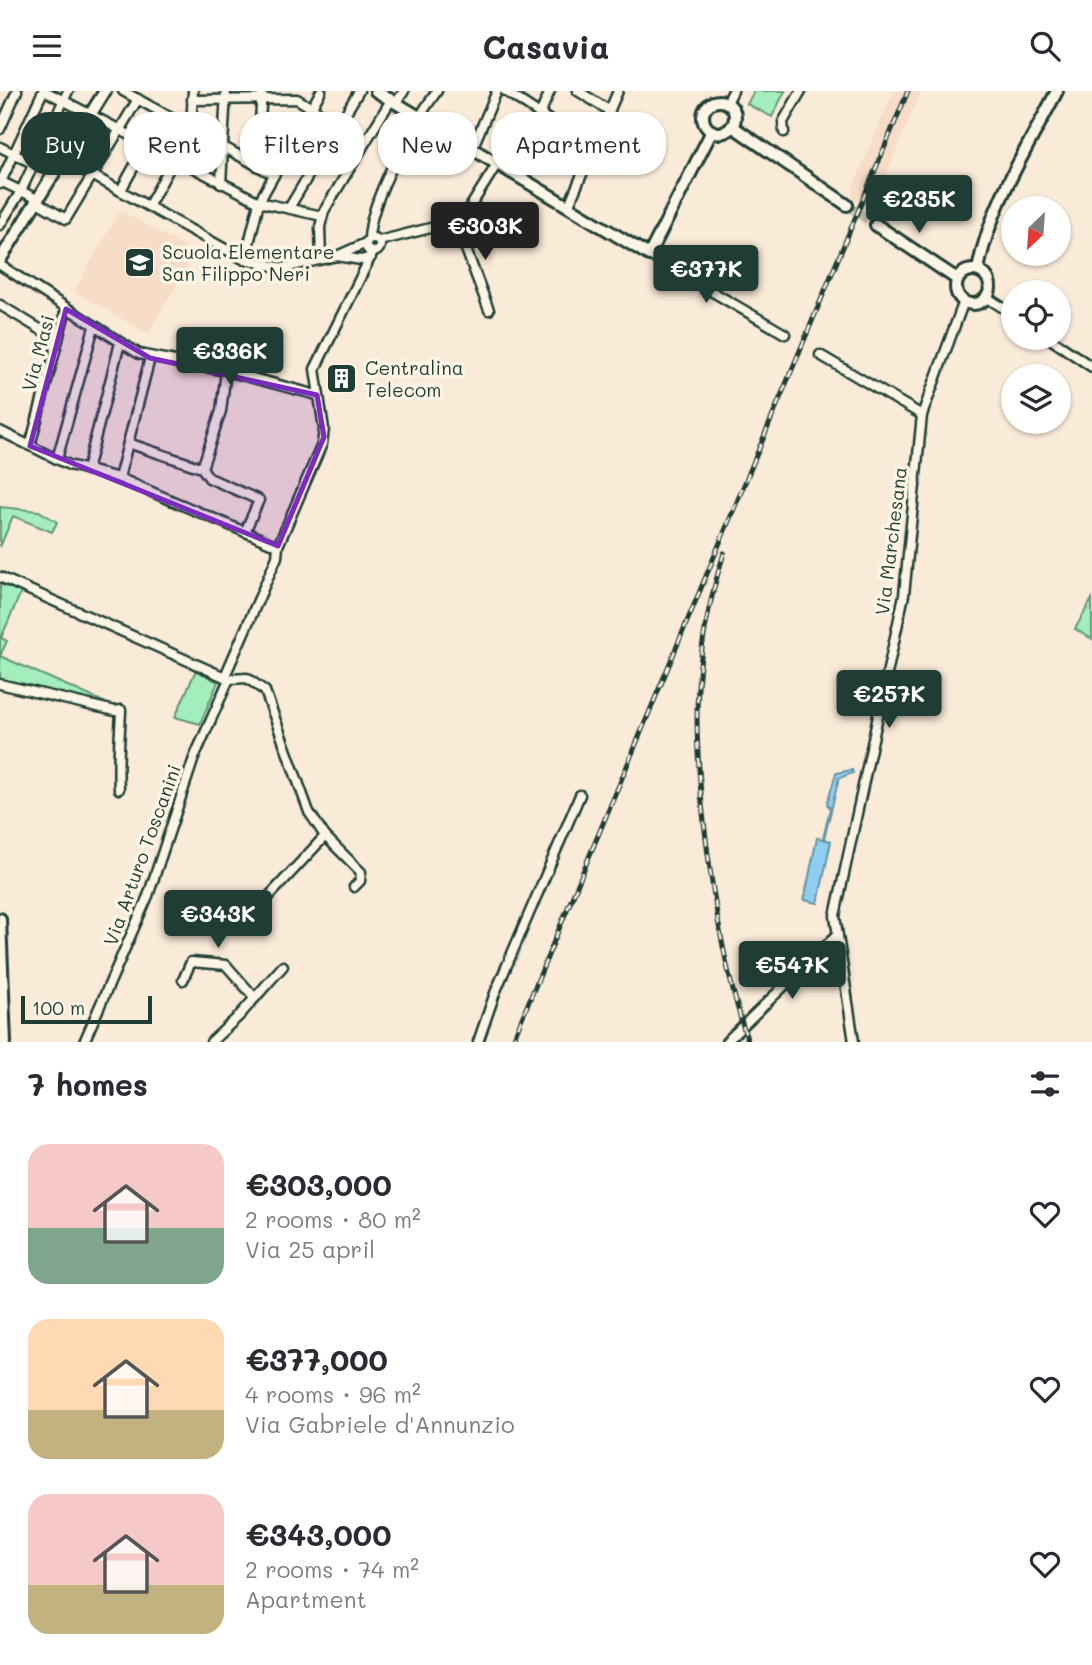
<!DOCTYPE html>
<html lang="en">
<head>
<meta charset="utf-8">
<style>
  body { margin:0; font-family:Mali,sans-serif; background:#f2f2f3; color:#2b2b33; height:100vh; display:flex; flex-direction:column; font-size:26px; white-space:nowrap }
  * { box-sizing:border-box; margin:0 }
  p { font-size:23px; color:#7c7c81 }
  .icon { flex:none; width:38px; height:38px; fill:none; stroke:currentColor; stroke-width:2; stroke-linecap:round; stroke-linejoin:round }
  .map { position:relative; height:951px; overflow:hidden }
  .panel { display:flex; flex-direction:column; background:#fff; flex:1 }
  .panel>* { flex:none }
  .banner { position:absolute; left:21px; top:21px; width:700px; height:63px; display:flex; gap:14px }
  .needle { width:46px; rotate:205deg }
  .fabs { position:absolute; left:1001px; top:105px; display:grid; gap:14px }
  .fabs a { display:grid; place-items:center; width:70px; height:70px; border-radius:50%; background:#fff; box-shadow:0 2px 5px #0004; font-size:35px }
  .scale { position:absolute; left:21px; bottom:18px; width:131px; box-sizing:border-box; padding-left:7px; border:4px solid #1f3d34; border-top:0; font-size:19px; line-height:24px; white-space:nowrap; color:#1f3d34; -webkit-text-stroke:5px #fcf5e5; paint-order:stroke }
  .price { position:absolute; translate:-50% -60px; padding:0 16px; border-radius:7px; background:#1f3d34; color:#fff; font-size:23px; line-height:46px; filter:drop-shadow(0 2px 4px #0008) }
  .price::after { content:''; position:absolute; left:50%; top:42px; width:21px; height:16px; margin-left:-10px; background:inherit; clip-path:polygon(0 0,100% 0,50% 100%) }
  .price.on { background:#222; color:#fff }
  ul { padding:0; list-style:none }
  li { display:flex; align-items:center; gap:21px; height:175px; padding:0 28px }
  li span { display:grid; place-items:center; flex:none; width:196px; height:140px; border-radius:21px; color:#555 }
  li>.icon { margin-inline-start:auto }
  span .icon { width:84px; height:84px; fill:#fffc; stroke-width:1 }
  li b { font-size:30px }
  h2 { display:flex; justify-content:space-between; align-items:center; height:84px; padding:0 28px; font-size:30px }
  .pill { padding:0 24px; border-radius:28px; background:#fff; box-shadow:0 2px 5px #0004; font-size:24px; line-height:63px }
  .pill.on { background:#1f3d34; color:#fff }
  header { display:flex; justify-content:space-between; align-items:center; height:91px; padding:0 28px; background:#fff; font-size:32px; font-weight:700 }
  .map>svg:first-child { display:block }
  .built { fill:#f7dcc8 }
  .green { fill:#a4eebd; stroke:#629678; stroke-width:2 }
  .water { fill:#8fcef0; stroke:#6294a5; stroke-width:2 }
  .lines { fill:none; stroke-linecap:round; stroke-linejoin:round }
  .secondary-tunnel { stroke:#cec7b7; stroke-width:10; stroke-dasharray:10 5; stroke-linecap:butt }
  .street-casing { stroke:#1f3d34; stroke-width:13 }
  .secondary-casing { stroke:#1f3d34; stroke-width:16 }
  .street { stroke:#fcf5e5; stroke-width:8 }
  .secondary { stroke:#fcf5e5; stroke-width:10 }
  .rail-casing { stroke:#1f3d34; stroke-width:5 }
  .rail { stroke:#fcf5e5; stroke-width:2.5; stroke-dasharray:8; stroke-linecap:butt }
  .marked { fill:#7b2cbf; fill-opacity:0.2; stroke:#7b2cbf; stroke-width:5; stroke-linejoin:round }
  .labels { text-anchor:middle; stroke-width:7; stroke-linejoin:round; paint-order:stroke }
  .poi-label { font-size:19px; fill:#1f3d34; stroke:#fcf5e5; text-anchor:start }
  .street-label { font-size:19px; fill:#1f3d34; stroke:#fcf5e5 }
</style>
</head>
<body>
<header><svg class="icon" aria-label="menu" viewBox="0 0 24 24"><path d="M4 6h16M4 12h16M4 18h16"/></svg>Casavia<svg class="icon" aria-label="search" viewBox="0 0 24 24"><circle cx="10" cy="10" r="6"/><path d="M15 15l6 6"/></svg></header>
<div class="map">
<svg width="1092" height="951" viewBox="0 0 1092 951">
  <rect width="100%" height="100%" fill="#faead8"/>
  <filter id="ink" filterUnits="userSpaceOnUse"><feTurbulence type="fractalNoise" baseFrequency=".0143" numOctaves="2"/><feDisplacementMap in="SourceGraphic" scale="14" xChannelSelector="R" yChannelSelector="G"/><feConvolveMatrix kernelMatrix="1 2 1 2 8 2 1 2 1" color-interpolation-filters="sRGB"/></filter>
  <g filter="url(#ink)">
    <g class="built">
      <path d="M894 0H921L871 120 852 107 853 96Z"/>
      <path d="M120 119 195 162 148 243 74 200Z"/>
    </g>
    <g class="green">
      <path d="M754 0H785L772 26 747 13Z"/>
      <path d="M0 416 39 420 57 431 52 441 13 425 0 456Z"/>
      <path d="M3 494 21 501 1 547 7 550 0 565 106 612 0 590V495Z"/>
      <path d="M1092 508V548L1075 538Z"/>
      <path d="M196 579 218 591 200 633 175 626Z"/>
    </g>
    <path class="water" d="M852 679 853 682 839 687 824 748 831 750 818 812 804 809 817 747 823 748 830 717 827 713 836 682Z"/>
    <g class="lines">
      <path class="secondary-tunnel" d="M847 114 876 134"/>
      <defs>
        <g id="street">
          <path d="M45 0 259 111 322 125"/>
          <path d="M123 0 274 84"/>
          <path d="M505 0 593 58"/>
          <path d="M578 0 610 20"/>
          <path d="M192 9 297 8 366 50"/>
          <path d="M396 12 404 0"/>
          <path d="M727 12 733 0"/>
          <path d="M0 38 17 0"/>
          <path d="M784 41 783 31 801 0"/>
          <path d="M0 56 34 73"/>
          <path d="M472 58 497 0"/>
          <path d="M63 68 245 169 283 177 337 165"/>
          <path d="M257 75 262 0"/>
          <path d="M514 83 550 0"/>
          <path d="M0 90 21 100 68 0"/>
          <path d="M0 93 43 0"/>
          <path d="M221 93 226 0"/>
          <path d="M121 99 147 52"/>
          <path d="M37 111 66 128 138 8"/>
          <path d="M149 114 191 38 193 0"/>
          <path d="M568 116 618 0"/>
          <path d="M289 117 359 0"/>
          <path d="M456 132 489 219"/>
          <path d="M0 134 21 100 39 109"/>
          <circle cx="373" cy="154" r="7"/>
          <path d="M369 148C370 108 413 33 437 0"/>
          <path d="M379 150 462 129 497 73"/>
          <path d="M366 152 337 165 361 169 371 166"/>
          <path d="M649 164 785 243"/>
          <path d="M321 168 320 136 324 120 391 9"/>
          <path d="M245 169 259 111 321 0"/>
          <path d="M0 174 139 263 226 280 317 304"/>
          <path d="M986 206 1013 223"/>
          <path d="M0 214 58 249"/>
          <path d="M1049 247 1092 276"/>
          <path d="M820 264 922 324"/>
          <path d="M0 340 69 374 119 387 278 455"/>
          <path d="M128 352 202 377 209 387 259 409 245 441"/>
          <path d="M30 355 66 218"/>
          <path d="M57 368 94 236"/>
          <path d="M202 377 221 320 226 280"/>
          <path d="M87 379 120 252"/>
          <path d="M119 387 150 267"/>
          <path d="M0 486 229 588 247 587 265 600 309 721 325 745 361 781 360 790 354 796"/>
          <path d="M225 585 277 466 278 455 322 353 324 338 315 278 373 161"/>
          <path d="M0 593 115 620 121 619C120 646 117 670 119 698"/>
          <path d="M247 829 325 745"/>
          <path d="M183 889 191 871 226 874 255 907"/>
          <path d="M84 951 148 805 194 667 229 588"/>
          <path d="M211 951 239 925 283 875"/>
          <path d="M478 951 495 902 580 704"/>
          <path d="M726 951 836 845"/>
          <path d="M854 951 835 825 904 504 922 324 964 210"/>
        </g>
        <g id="secondary">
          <path d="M376 0 649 164 712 40"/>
          <circle cx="719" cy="26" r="16"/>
          <path d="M732 35 847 114"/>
          <path d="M876 134 957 188"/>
          <path d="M0 169 105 0"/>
          <circle cx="973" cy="196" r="17"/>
          <path d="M978 179C989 116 1028 56 1057 0"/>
          <path d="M0 828 5 951"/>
        </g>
      </defs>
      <use href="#street" class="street-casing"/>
      <use href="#secondary" class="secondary-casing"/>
      <use href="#street" class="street"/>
      <use href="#secondary" class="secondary"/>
      <defs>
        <g id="rail">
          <path d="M724 462C689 573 693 651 708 763 716 826 728 891 748 951"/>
          <path d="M512 951 908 0"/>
        </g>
      </defs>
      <use href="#rail" class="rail-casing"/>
      <use href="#rail" class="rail"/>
    </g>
  </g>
  <path class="marked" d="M66 218 150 267 317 304 324 346 278 455 30 355Z"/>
  <defs>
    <symbol id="school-square" viewBox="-11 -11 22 22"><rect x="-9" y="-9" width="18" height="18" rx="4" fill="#1f3d34" stroke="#fcf5e5"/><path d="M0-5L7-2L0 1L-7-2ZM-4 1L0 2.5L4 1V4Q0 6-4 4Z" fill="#fff"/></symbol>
    <symbol id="building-square" viewBox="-11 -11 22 22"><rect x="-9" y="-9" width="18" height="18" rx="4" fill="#1f3d34" stroke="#fcf5e5"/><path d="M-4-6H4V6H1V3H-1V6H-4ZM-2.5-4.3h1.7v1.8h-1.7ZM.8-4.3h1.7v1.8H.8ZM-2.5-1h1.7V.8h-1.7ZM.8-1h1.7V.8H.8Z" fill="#fff"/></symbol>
  </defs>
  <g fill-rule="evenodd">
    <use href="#school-square" x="122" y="154" width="35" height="35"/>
    <use href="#building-square" x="324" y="270" width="35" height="35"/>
  </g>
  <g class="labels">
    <g class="poi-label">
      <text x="162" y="168">Scuola Elementare<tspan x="162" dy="22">San Filippo Neri</tspan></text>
      <text x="365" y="284">Centralina<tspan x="365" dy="22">Telecom</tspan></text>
    </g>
    <g class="street-label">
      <text transform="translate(38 262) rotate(-75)" y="7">Via Masi</text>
      <text transform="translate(891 450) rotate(-83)" y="7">Via Marchesana</text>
      <text transform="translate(142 764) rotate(-70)" y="7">Via Arturo Toscanini</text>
    </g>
  </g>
</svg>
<div class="fabs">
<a><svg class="needle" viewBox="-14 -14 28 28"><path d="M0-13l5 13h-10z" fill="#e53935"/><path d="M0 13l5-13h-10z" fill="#7c7c81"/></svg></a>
<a><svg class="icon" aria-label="locate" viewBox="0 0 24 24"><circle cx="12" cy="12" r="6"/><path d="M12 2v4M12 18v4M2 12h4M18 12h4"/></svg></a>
<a><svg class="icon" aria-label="layers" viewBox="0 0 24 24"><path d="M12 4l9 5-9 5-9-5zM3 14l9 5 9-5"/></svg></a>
</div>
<div class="scale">100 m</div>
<b class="price" style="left:919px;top:144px">€235K</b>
<b class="price on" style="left:485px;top:171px">€303K</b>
<b class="price" style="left:706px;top:214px">€377K</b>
<b class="price" style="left:230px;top:296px">€336K</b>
<b class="price" style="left:889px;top:639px">€257K</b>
<b class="price" style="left:218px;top:859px">€343K</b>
<b class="price" style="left:792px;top:910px">€547K</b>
<div class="banner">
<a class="pill on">Buy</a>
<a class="pill">Rent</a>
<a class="pill">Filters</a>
<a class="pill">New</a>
<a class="pill">Apartment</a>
</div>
</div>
<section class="panel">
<h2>7 homes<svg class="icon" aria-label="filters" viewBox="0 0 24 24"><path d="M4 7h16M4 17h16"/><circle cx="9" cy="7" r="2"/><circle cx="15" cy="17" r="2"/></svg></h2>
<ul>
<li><span style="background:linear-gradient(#f6c9c9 60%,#7fa58c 0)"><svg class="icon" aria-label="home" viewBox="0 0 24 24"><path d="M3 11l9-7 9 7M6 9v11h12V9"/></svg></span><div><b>€303,000</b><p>2 rooms · 80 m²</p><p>Via 25 april</p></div><svg class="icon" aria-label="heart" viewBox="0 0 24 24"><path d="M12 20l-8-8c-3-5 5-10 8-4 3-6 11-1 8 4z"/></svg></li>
<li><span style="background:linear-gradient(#ffd9b3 65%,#c2b280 0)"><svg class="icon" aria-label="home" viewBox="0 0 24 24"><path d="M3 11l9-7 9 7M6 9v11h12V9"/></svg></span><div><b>€377,000</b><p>4 rooms · 96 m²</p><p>Via Gabriele d'Annunzio</p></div><svg class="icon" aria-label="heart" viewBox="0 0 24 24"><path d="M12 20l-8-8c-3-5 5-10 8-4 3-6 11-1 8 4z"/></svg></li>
<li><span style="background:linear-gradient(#f6c9c9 65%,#c2b280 0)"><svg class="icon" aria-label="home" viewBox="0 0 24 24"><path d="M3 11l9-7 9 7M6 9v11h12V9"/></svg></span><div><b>€343,000</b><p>2 rooms · 74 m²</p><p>Apartment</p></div><svg class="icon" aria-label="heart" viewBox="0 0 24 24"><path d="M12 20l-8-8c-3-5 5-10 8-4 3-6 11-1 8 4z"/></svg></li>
</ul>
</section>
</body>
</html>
